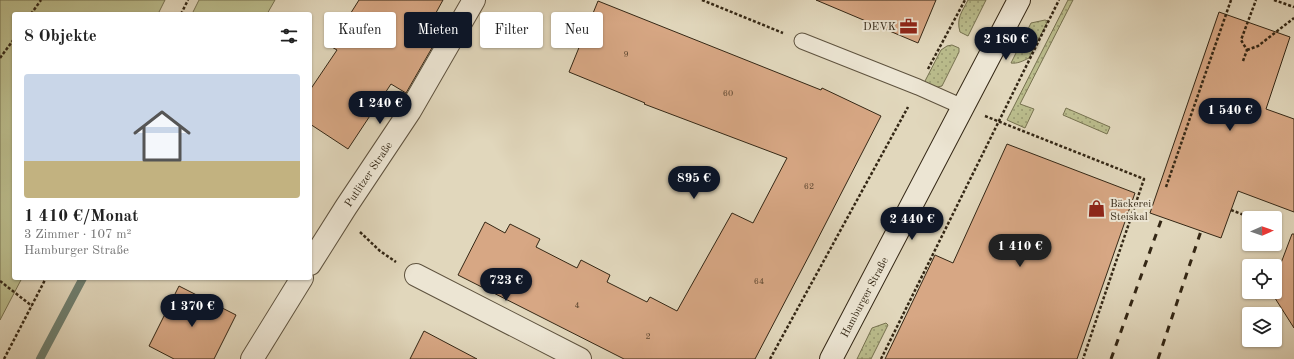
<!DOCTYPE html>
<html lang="de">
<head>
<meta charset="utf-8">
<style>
  body { margin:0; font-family:"Old Standard TT",serif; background:#f2f2f2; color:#222; height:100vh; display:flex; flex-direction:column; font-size:15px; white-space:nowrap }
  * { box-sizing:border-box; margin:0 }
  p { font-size:13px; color:#767676 }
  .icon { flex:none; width:22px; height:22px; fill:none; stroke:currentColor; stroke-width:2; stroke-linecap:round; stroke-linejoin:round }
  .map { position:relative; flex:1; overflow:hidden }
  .panel { position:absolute; left:12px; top:12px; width:300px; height:268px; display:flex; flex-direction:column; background:#fff; border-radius:4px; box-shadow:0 1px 3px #0004 }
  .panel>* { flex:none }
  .banner { position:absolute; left:324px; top:12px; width:380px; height:36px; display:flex; gap:8px }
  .needle { width:26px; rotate:88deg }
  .controls { position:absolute; left:1242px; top:211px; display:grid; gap:8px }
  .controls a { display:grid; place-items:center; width:40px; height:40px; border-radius:4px; background:#fff; box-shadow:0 1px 3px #0004; font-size:20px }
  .price { position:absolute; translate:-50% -34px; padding:0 9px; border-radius:14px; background:#111827; color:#fff; font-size:13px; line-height:26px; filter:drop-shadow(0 1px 2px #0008) }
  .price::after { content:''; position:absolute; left:50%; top:24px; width:12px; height:9px; margin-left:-6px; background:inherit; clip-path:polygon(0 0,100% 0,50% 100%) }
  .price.on { background:#222; color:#fff }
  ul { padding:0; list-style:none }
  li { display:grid; align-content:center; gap:8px; height:212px; padding:0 12px }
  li+li { border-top:1px solid #e0e0e0 }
  li span { display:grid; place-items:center; height:124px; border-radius:4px; color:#555 }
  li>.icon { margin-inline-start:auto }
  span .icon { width:72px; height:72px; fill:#fffc; stroke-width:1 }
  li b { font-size:17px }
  h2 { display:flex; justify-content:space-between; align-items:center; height:48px; padding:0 12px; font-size:17px }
  .chip { padding:0 14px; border-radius:4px; background:#fff; box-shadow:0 1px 3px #0004; font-size:14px; line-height:36px }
  .chip.on { background:#111827; color:#fff }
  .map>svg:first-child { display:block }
  .grass { fill:url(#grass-dots); stroke:#777250 }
  .green { fill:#babc8c; stroke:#777250 }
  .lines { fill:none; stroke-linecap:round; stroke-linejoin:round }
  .stream { stroke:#6e7f70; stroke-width:8 }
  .building { fill:#d7a784; stroke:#342715 }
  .lane-casing { stroke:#5f533f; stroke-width:17 }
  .street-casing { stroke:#5f533f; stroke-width:24 }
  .secondary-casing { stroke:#342715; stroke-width:24 }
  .path { stroke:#342715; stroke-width:2.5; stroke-dasharray:3 2; stroke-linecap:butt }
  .lane { stroke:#ece5d3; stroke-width:15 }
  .street { stroke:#ece5d3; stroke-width:22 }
  .secondary { stroke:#ece5d3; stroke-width:22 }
  .rail { stroke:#342715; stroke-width:3; stroke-dasharray:7 7; stroke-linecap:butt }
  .labels { text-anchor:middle; stroke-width:4; stroke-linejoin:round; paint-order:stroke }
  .number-label { font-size:9px; fill:#5d4731 }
  .poi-label { font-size:11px; fill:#342715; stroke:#ece5d3; text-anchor:end }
  .street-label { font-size:11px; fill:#342715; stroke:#ece5d3 }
</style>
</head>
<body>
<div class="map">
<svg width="1294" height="359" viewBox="0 0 1294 359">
  <defs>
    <pattern id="grass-dots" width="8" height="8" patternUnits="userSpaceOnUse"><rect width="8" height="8" fill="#babc8c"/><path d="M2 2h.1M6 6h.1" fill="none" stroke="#989971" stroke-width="1.8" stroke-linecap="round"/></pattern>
  </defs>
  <rect width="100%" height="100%" fill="#e1d7bc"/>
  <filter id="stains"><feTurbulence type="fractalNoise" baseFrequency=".005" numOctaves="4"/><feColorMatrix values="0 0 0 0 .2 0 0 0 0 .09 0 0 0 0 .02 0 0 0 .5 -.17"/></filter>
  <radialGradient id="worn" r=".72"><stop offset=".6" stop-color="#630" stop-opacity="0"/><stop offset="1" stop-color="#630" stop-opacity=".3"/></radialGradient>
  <g class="grass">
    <path d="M968 0H986L968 36 960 32C956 18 962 12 968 0Z"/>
    <path d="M1068 0H1073L1020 104 1034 109 1025 128 1007 120Z"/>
    <path d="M1045 20 1048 21 1029 58C1023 61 1017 64 1011 63L1031 23Z"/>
    <path d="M952 45 959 48V52L942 86 933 88 924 83 941 50 947 46Z"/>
    <path d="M1066 108 1110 127 1107 134 1063 115Z"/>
    <path d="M886 323 888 325 871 359H857L872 328Z"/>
  </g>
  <g class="green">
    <path d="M0 0H165L158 14H14V278H22L0 320Z"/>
    <path d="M199 0H275L267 14H192Z"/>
  </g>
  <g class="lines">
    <path class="stream" d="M40 359 83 278"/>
  </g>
  <g class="building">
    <path d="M359 0H443L432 20 444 27 406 93 391 84 348 149 310 124V90L337 50 330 46Z"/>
    <path d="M816 0H936L918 43Z"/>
    <path d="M598 1 821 90 822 88 881 116 811 252 755 359H624L458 275 485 222 505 233 510 224 540 239 536 247 577 268 581 260 610 275 607 282 647 302 650 297 677 311 732 213 753 223 787 158 644 104 645 103 569 72Z"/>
    <path d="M1219 12 1290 37 1266 109 1294 119V212L1238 191 1221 238 1150 213Z"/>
    <path d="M1007 144 1135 193 1077 359H885L935 255 953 263Z"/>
    <path d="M1292 234H1294V328L1273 295V292H1275V279Z"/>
    <path d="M179 286 236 315 214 359H174L149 346Z"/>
    <path d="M424 331 477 359H410Z"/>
  </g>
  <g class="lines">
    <defs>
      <path id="lane" d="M802 41 918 87 963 107"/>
      <g id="street">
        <path d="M310 264 346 207 410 111 474 0"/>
        <path d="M416 275 580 359"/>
        <path d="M252 359 302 278"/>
      </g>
      <path id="secondary" d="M831 359 1019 0"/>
    </defs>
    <use href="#lane" class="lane-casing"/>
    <use href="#street" class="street-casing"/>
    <use href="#secondary" class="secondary-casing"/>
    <g class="path">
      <path d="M702 0 783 33"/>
      <path d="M1274 0 1294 7"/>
      <path d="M31 14 41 0"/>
      <path d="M181 14 188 0"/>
      <path d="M1247 50 1258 46 1294 18"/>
      <path d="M0 58 14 39"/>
      <path d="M1243 61 1247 50 1241 40 1256 0"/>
      <path d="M928 69 965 0"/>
      <path d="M985 116 1144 179 1083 359"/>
      <path d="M1166 187 1231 0"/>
      <path d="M1231 210 1252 218"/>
      <path d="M360 232 380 251 396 262"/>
      <path d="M0 281 32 306"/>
      <path d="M4 359 46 278"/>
      <path d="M770 359 908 107"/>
      <path d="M881 359 1059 0"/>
    </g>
    <use href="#lane" class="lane"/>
    <use href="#street" class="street"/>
    <use href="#secondary" class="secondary"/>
    <g class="rail">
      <path d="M1111 359 1162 218"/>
      <path d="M1158 359 1201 231"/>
    </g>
  </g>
  <defs>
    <symbol id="office-bare" viewBox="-9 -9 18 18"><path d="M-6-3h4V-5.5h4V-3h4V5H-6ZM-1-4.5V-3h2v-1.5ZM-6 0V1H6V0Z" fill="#8f2418" stroke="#ece5d3" stroke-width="2.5" paint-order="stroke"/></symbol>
    <symbol id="shop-bare" viewBox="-9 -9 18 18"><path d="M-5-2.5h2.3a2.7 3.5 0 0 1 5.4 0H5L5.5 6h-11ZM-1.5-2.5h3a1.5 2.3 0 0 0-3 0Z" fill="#8f2418" stroke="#ece5d3" stroke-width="2.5" paint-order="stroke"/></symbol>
  </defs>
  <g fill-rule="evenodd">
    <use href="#office-bare" x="896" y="14" width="25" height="25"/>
    <use href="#shop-bare" x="1084" y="196" width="25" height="25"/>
  </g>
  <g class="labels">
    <g class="number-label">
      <text x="626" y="57">9</text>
      <text x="728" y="96">60</text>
      <text x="809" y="189">62</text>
      <text x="759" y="284">64</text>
      <text x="577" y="308">4</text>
      <text x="648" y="339">2</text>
    </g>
    <g class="poi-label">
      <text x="896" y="30">DEVK</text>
      <text x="1110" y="207" text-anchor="start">Bäckerei<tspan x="1110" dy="13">Steiskal</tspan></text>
    </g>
    <g class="street-label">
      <text transform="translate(368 174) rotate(-56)" y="4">Putlitzer Straße</text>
      <text transform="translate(864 297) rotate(-62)" y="4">Hamburger Straße</text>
    </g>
  </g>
  <rect width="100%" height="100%" filter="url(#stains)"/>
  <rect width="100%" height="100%" fill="url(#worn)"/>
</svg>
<div class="controls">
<a><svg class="needle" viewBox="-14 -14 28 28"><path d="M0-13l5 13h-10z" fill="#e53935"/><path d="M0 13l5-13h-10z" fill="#767676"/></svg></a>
<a><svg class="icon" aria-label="locate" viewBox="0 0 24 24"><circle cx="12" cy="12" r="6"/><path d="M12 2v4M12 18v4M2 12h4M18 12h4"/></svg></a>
<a><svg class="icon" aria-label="layers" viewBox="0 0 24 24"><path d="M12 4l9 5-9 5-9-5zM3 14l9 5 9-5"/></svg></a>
</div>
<b class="price" style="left:1006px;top:61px">2 180 €</b>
<b class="price" style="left:380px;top:125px">1 240 €</b>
<b class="price" style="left:1230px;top:132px">1 540 €</b>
<b class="price" style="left:694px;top:200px">895 €</b>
<b class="price" style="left:912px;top:241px">2 440 €</b>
<b class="price on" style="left:1020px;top:268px">1 410 €</b>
<b class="price" style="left:506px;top:302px">723 €</b>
<b class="price" style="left:192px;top:328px">1 370 €</b>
<div class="banner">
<a class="chip">Kaufen</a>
<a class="chip on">Mieten</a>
<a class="chip">Filter</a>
<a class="chip">Neu</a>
</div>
<section class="panel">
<h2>8 Objekte<svg class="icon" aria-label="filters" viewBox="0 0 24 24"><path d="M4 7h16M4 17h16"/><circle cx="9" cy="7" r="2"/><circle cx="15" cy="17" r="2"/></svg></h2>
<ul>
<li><span style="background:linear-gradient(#c9d6e8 70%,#c2b280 0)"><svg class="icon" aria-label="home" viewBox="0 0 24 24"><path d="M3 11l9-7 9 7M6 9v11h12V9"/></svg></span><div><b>1 410 €/Monat</b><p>3 Zimmer · 107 m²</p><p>Hamburger Straße</p></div></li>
</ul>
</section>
</div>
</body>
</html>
